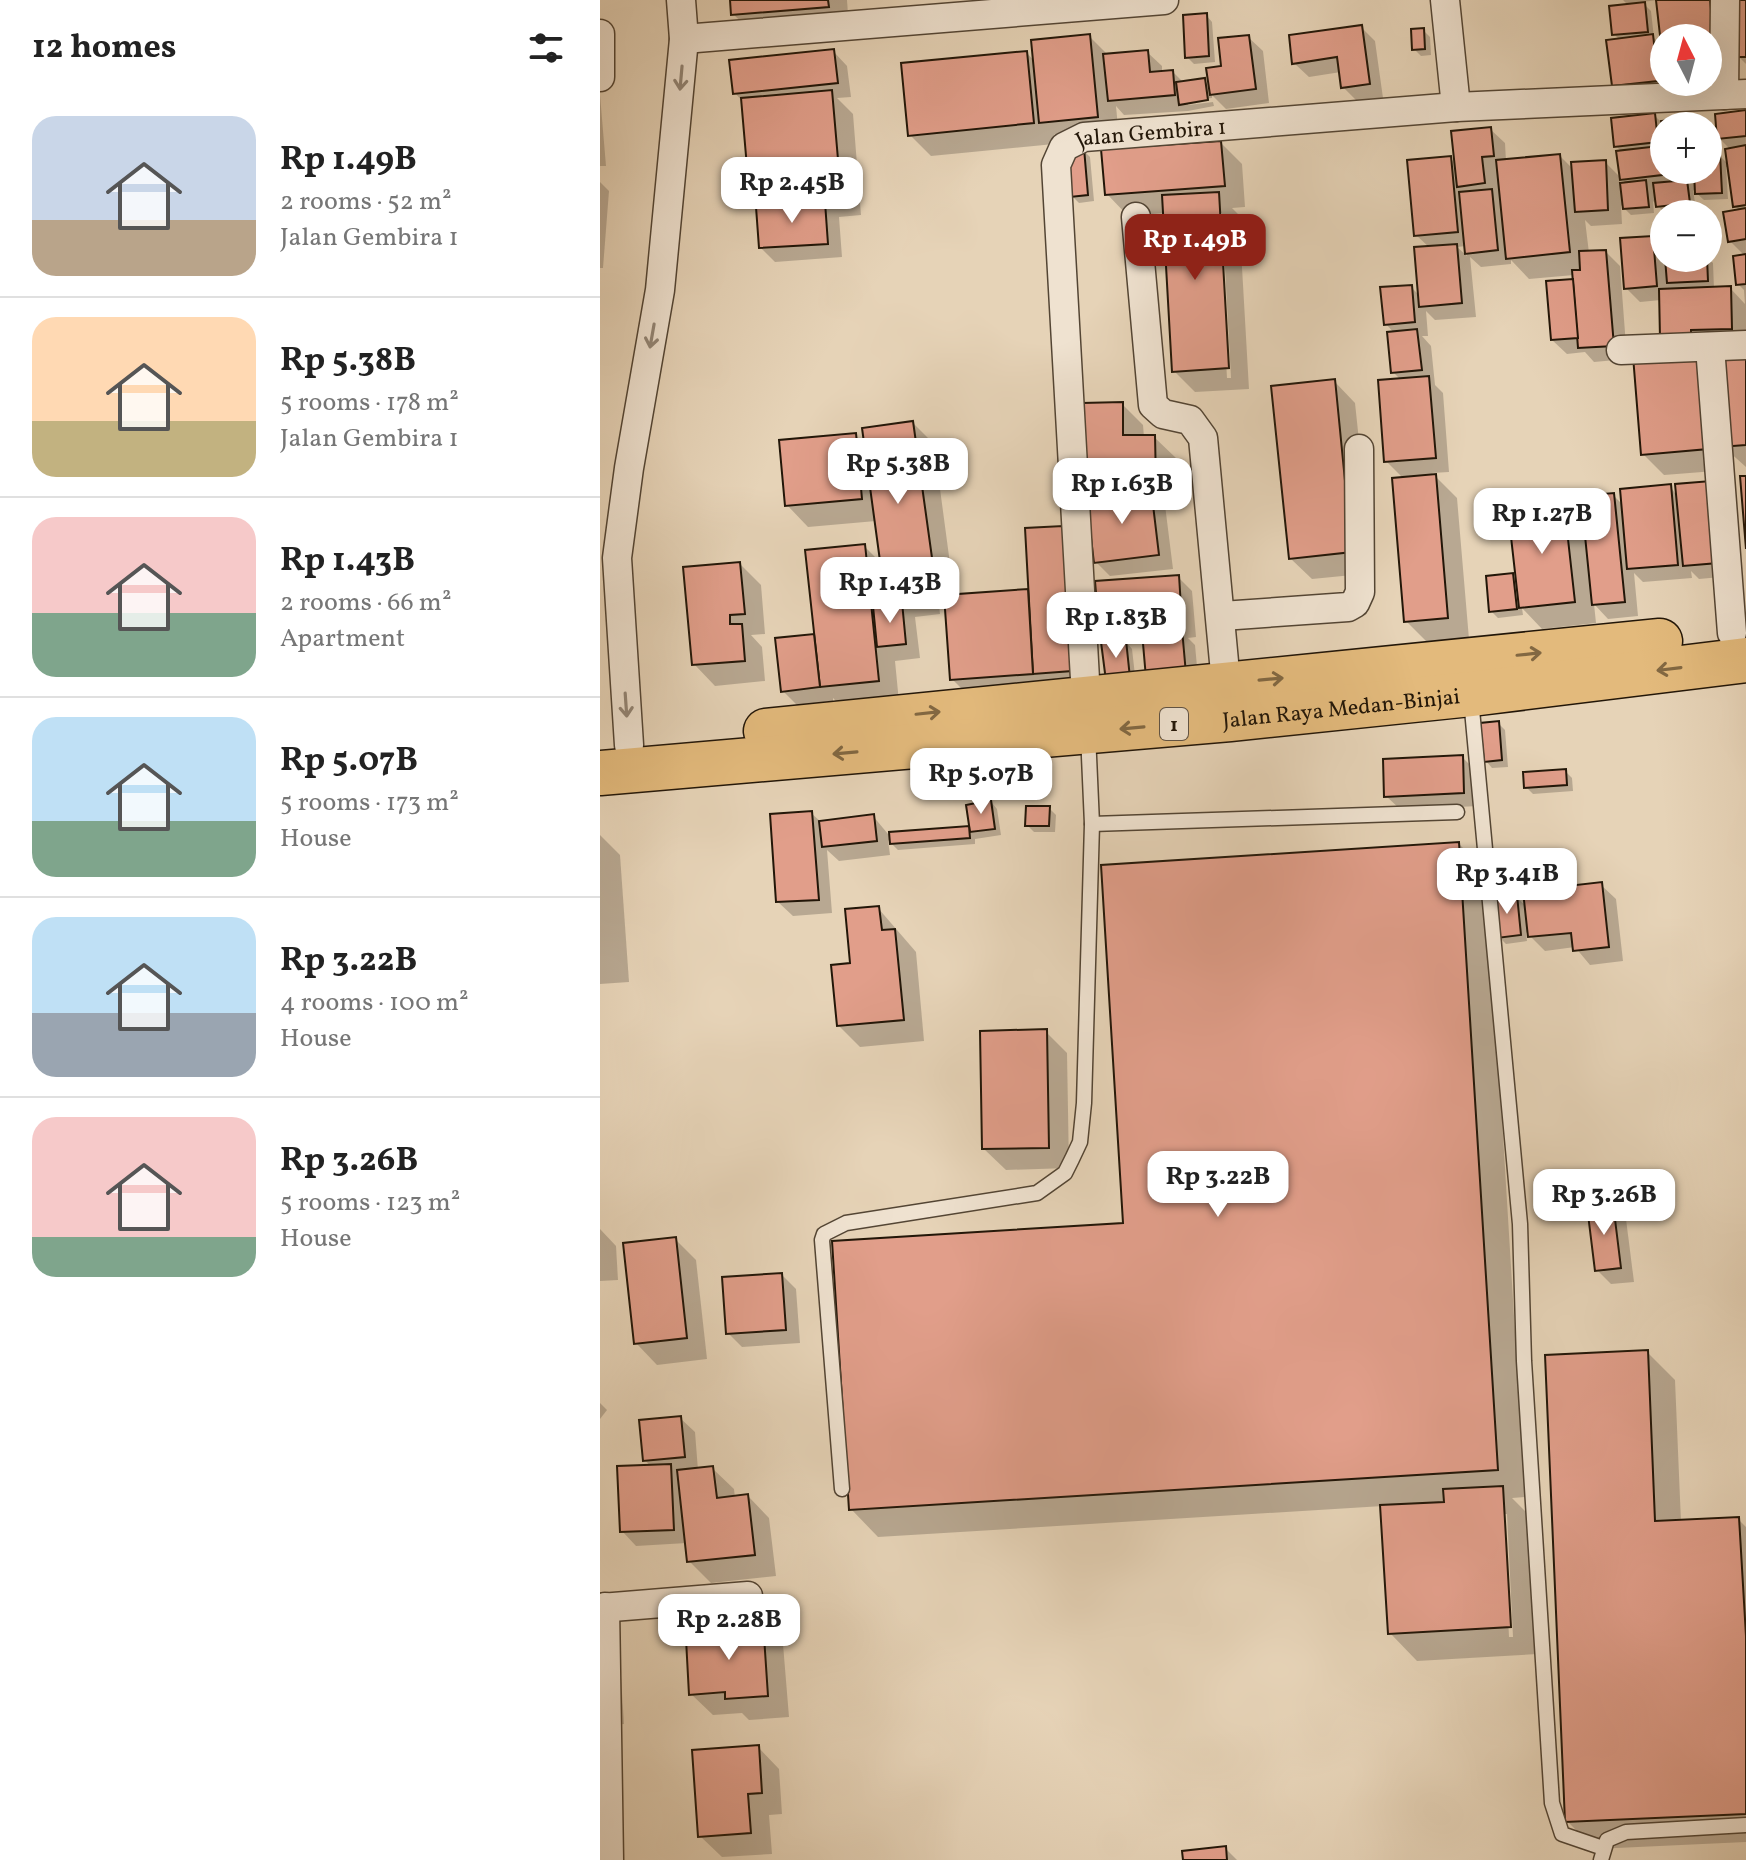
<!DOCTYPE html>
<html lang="en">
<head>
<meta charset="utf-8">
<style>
  body { margin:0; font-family:Vollkorn,serif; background:#f2f2f2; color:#222; height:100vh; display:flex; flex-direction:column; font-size:30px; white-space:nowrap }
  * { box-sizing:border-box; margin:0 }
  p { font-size:26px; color:#767676 }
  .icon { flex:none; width:44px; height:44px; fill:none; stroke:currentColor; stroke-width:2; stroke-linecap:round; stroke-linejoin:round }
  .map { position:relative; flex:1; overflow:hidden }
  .details { display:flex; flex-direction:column; background:#fff; width:600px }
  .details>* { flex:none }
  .needle { width:52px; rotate:354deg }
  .controls { position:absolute; left:1050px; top:24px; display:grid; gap:16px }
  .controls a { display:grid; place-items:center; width:72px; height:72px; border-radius:50%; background:#fff; box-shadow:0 8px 32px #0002; font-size:40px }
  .price { position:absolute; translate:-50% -68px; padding:0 18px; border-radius:16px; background:#fff; color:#222; font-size:26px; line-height:52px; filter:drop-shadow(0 2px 4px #0008) }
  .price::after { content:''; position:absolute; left:50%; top:48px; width:24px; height:18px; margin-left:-12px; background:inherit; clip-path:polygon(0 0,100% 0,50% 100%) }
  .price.on { background:#8f2418; color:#fff }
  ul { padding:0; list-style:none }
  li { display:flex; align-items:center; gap:24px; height:200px; padding:0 32px }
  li+li { border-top:2px solid #e0e0e0 }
  li span { display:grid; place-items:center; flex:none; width:224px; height:160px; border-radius:24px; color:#555 }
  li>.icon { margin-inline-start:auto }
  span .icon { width:96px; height:96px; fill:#fffc; stroke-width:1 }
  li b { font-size:34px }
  h2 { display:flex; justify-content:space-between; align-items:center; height:96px; padding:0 32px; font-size:34px }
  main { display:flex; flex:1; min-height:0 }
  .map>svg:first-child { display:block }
  .shadow { fill:#0003; fill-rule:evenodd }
  .building { fill:#e19e8a; stroke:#221608; stroke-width:2 }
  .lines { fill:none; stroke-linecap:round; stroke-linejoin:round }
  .lane-casing { stroke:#534534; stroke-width:17 }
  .street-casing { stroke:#534534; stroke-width:31 }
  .highway-casing { stroke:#221608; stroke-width:47 }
  .lane { stroke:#efe2d0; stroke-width:14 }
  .street { stroke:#efe2d0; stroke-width:28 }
  .highway { stroke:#e3ba7c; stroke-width:44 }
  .oneway { stroke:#938676 }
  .oneway2 { stroke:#826842 }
  .labels { text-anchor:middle; stroke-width:8; stroke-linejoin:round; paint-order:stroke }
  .shield { fill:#efe2d0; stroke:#605344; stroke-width:2 }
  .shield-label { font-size:20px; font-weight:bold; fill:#221608 }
  .street-label { font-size:22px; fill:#221608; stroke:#efe2d0 }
</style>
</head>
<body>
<main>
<section class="details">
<h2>12 homes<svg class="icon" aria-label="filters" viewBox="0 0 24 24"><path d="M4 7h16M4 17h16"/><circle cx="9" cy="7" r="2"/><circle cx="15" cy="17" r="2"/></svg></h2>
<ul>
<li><span style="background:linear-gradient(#c9d6e8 65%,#b9a48a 0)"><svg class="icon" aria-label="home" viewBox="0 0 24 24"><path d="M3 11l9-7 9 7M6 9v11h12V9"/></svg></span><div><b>Rp 1.49B</b><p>2 rooms · 52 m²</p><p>Jalan Gembira 1</p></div></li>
<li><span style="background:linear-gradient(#ffd9b3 65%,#c2b280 0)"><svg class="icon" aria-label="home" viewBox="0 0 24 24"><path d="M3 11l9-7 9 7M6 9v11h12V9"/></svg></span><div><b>Rp 5.38B</b><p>5 rooms · 178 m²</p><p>Jalan Gembira 1</p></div></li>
<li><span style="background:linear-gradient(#f6c9c9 60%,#7fa58c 0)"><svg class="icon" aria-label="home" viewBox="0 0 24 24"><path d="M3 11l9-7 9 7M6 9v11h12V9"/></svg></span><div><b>Rp 1.43B</b><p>2 rooms · 66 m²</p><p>Apartment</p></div></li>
<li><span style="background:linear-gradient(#bfe0f5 65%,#7fa58c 0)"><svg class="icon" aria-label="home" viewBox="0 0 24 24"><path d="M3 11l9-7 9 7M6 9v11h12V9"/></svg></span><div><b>Rp 5.07B</b><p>5 rooms · 173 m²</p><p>House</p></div></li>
<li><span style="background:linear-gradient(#bfe0f5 60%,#9aa5b1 0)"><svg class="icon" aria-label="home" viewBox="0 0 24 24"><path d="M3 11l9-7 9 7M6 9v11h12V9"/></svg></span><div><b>Rp 3.22B</b><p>4 rooms · 100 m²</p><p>House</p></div></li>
<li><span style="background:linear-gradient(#f6c9c9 75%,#7fa58c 0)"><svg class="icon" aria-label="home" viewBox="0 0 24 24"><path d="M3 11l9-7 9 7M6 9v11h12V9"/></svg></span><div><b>Rp 3.26B</b><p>5 rooms · 123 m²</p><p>House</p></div></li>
</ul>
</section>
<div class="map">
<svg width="1146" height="1860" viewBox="0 0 1146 1860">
  <rect width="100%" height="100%" fill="#e6d3b7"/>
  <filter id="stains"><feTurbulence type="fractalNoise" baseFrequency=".0025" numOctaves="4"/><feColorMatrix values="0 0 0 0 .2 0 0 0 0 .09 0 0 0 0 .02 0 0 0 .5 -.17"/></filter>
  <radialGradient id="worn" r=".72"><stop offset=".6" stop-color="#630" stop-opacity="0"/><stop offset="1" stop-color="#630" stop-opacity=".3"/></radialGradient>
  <g class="shadow">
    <path d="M132 0H247L249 28 155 35 133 14Z"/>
    <path d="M1023 0H1146V64L1138 56 1131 91 1028 100 1014 85 1020 40 1014 34 1029 6ZM1058 0 1063 47 1054 38 1051 11 1042 2ZM1064 38H1108V82H1064Z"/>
    <path d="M606 15 612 22 615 62 594 64 587 57Z"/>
    <path d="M761 27 775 41 783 98 757 101 743 87 741 72 709 77 694 63Z"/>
    <path d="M823 30 830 37 831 55 821 56 814 49Z"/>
    <path d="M489 36 509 56 547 52 562 66V73L573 72 584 83 604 80 611 87 648 37 663 51 669 103 626 109 612 95V98L588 101V105L613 102 614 106 588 111 524 115 516 106 519 138 463 143 454 134V144L331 156 310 135 427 53 435 62Z"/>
    <path d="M233 51 247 66 251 97 237 98 253 114 261 215 239 217 242 257 175 262 161 248 158 208 152 201 143 102 135 93Z"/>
    <path d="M0 95 6 166H0Z"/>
    <path d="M1146 113V467L1127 450 1128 470 1064 475 1043 454 1080 355 1061 300 1040 302 1026 288 1053 238 1064 249V258H1108L1113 263 1114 289 1130 288 1145 304 1144 290 1138 284 1145 256 1130 241 1140 211 1135 206 1129 167H1126L1128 199 1104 200 1093 190 1096 209 1064 212 1053 201 1054 213 1031 215 1021 205 1022 224 991 226 985 220 989 253 1006 252 1020 266 1027 359 994 362 985 352 967 354 952 340 974 275 929 279 911 260V264L881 267 870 257 876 317 835 320 826 311 828 336H822L831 346 835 385 843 393 849 472 832 473 857 498 869 639 827 642 806 621 804 479 786 461 801 380 793 372 795 334 786 324 811 287 820 296 830 248 816 235 850 158 857 165 890 129 905 143 906 161 960 156 974 170 1005 162 1019 176 1020 185 1027 184 1022 179V152L1016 146 1054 115 1062 123 1083 120 1088 126H1064V170H1089L1079 171V175L1100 173 1108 170V156L1119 155 1129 165 1131 150 1119 138ZM866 246 867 256 857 247Z"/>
    <path d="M621 143 642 164 645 207 632 208 639 215 649 389 595 392 574 371 565 213 528 216 507 194ZM618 213H622L631 378H627Z"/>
    <path d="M483 150 490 157 494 201 479 203 472 196Z"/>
    <path d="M0 182 9 191 3 268H0Z"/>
    <path d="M734 381 755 403 773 573 712 579 690 558Z"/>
    <path d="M522 404 543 425 544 437H554L576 458 577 504 565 505 573 569 510 576 496 562 497 497 484 484Z"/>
    <path d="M313 423 334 444 353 586 337 588 340 614 315 617 320 658 295 661 299 702 243 708 233 698V701L197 705 183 691 213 636 217 639 264 546 282 564 276 521 208 527 187 505 255 435 266 446Z"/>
    <path d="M1070 486 1132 576 1099 579 1091 571 1092 578 1043 582 1034 573 1038 616 1008 619 994 604 996 623 942 629 922 608 923 615 898 618 891 611 913 576 918 581 964 506 986 528 1013 495 1023 505Z"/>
    <path d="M140 564 161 585 165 634 151 635 162 647 165 681 115 686 94 664Z"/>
    <path d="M578 577 592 591 596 637 588 638 595 645 599 688 545 641 526 642 532 649 536 684 514 687 515 643 501 629Z"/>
    <path d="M430 590 492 692 373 700 352 679 346 597Z"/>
    <path d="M898 723 905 730 908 767 892 768 886 761Z"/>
    <path d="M862 757 876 771 878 806 801 810 786 796Z"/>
    <path d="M965 771 972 778 973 791 933 794 926 787Z"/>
    <path d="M391 802 397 809 401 835 375 839V844L298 850 288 840 290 855 239 861 227 850 232 913 193 916 178 902 211 813 221 822 273 816 288 834 371 828Z"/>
    <path d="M449 808 456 815 455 832H434L427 825Z"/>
    <path d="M0 835 20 855 29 982 0 984Z"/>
    <path d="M859 844 887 872 925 1497 912 1498 930 1516 938 1654 817 1661 790 1633 783 1506 278 1537 251 1509 525 1225ZM903 1514H907L913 1637H909Z"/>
    <path d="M1001 885 1016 899 1023 961 990 965 975 947 945 951 926 932 927 941 906 944 899 937 916 897 927 907Z"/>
    <path d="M278 908 316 952 324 1041 260 1047 239 1026 252 965Z"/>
    <path d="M446 1032 467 1053 469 1168 406 1170 384 1149Z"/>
    <path d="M1012 1205 1026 1219 1034 1282 1011 1284 997 1270Z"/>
    <path d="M0 1229 16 1246 18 1280 0 1281Z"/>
    <path d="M75 1239 96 1260 107 1359 57 1365 36 1343Z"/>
    <path d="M182 1275 196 1289 200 1343 142 1347 128 1333Z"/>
    <path d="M1047 1352 1075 1380 1081 1522 1138 1519 1146 1527V1842L995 1849 967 1821Z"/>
    <path d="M0 1403 7 1410 0 1419Z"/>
    <path d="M80 1418 95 1432 98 1470 112 1468 134 1489 135 1498 148 1496 169 1518 176 1576 111 1583 89 1561 87 1543 36 1546 22 1531 51 1467 45 1460Z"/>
    <path d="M162 1623 183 1644 189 1717 149 1720 142 1713 113 1715 91 1694 121 1639Z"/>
    <path d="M19 1646 24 1724 3 1726Z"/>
    <path d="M158 1747 179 1769 182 1814 169 1815 172 1854 122 1857 100 1836Z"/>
    <path d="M625 1848 637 1860H585Z"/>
  </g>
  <g class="building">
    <path d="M130 0H228L229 7 131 15Z"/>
    <path d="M1056 0H1110L1114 40 1064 38V44H1061Z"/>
    <path d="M1134 0H1146V57H1136Z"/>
    <path d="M1045 2 1048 32 1012 35 1009 6Z"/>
    <path d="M607 13 609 56 585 58 583 15Z"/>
    <path d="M762 25 770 84 741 88 737 57 692 64 689 35Z"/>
    <path d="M824 28 825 49 812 50 811 29Z"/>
    <path d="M490 34 498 117 439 123 431 40Z"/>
    <path d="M1053 34 1058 81 1012 86 1006 40Z"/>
    <path d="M649 35 656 89 610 95 606 68 621 66 618 38Z"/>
    <path d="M234 49 238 83 133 94 129 60Z"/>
    <path d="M548 50 550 72 573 70 575 95 508 101 503 54Z"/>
    <path d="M1059 50H1064V82H1072L1063 83Z"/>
    <path d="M427 51 434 123 308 136 301 63Z"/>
    <path d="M605 78 608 100 579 105 576 82Z"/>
    <path d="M232 90 241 194 150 202 141 98Z"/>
    <path d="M1146 110V136L1117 139 1115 114Z"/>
    <path d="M1055 113 1058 142 1014 147 1011 118Z"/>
    <path d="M1083 118 1084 126H1064V144L1061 121Z"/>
    <path d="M891 127 894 156 882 157 885 183 857 187 851 131Z"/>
    <path d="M621 141 625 186 505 195 501 149Z"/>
    <path d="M1146 145V205L1133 207 1125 149Z"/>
    <path d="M1059 146 1062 175 1020 180 1016 151Z"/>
    <path d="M484 148 488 195 470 197 466 150Z"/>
    <path d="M1120 153 1122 193 1095 194 1094 170H1108V154Z"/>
    <path d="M960 154 970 252 906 259 896 160Z"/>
    <path d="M851 156 858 232 814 236 807 160Z"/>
    <path d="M1006 160 1008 210 975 212 971 162Z"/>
    <path d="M1046 180 1049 207 1023 209 1020 183Z"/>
    <path d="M1087 180 1090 203 1056 207 1053 183Z"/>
    <path d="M892 189 898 250 865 254 859 192Z"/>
    <path d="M619 192 629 368 572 372 562 195Z"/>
    <path d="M225 202 228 244 159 248 156 207Z"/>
    <path d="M1146 208V239L1128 242 1123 212Z"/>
    <path d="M1053 236 1057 286 1024 289 1020 238Z"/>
    <path d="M857 244 862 303 819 307 814 247Z"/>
    <path d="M1006 250 1014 346 978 348 972 270H980L979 251Z"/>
    <path d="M1146 254V284L1136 285 1133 256Z"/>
    <path d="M1065 258H1107L1108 281 1067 283Z"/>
    <path d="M973 279 978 338 951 340 946 281Z"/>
    <path d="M812 285 815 322 784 325 780 287Z"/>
    <path d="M1131 286 1132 329 1091 330V337L1060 338 1059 289Z"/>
    <path d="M817 329 822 370 791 373 787 332Z"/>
    <path d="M1100 351 1108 449 1041 455 1033 356Z"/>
    <path d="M1146 352V445L1120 447 1114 354Z"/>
    <path d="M829 376 836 458 784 462 778 380Z"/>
    <path d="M735 379 752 552 689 559 671 386Z"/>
    <path d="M523 402V435H555L556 484 482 485V403Z"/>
    <path d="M313 421 333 565 316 567 320 593 285 598 262 428Z"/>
    <path d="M256 433 262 499 185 506 179 440Z"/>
    <path d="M836 474 848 618 804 622 792 478Z"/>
    <path d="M1140 476H1146V549Z"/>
    <path d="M1111 481 1118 563 1083 566 1075 484Z"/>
    <path d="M1071 484 1078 565 1027 569 1020 489Z"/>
    <path d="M551 488 559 555 494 563 486 496Z"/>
    <path d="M1014 493 1025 602 992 605 981 496Z"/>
    <path d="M964 503 975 602 919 608 908 510Z"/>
    <path d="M463 526 472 671 433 674 425 528Z"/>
    <path d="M265 544 279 681 220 687 205 550Z"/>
    <path d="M140 562 145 614 130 615V624H142L145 661 92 665 83 567Z"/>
    <path d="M913 573 917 609 889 612 886 576Z"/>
    <path d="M579 575 582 624 499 630 495 581Z"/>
    <path d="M428 589 433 674 350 680 344 595Z"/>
    <path d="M302 602 306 644 277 647 273 606Z"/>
    <path d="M582 629 586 674 546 678 542 632Z"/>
    <path d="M214 634 220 687 181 692 175 638Z"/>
    <path d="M526 640 530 678 506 681 501 642Z"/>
    <path d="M899 721 902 760 884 762 880 723Z"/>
    <path d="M863 755 864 793 784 797 783 759Z"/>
    <path d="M966 769 967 785 924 788 923 772Z"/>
    <path d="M391 800 395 829 370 832 366 805Z"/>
    <path d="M426 806H450L449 826H425Z"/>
    <path d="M212 811 219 900 176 902 170 814Z"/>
    <path d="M274 814 277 841 222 847 219 821Z"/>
    <path d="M369 826 370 838 290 844 289 832Z"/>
    <path d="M859 842 898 1470 249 1510 232 1241 523 1223 501 865Z"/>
    <path d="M1002 882 1009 947 973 951 971 933 928 937 923 891Z"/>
    <path d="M917 895 921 935 897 938 893 897Z"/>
    <path d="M279 906 282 930 295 929 304 1020 237 1026 231 965 250 963 245 909Z"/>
    <path d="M447 1029 449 1148 382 1149 380 1031Z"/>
    <path d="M1013 1203 1021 1268 995 1271 987 1206Z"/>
    <path d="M76 1237 87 1338 34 1344 23 1243Z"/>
    <path d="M182 1273 186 1330 126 1334 122 1277Z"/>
    <path d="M1048 1350 1055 1521 1139 1517 1146 1636V1814L965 1822 945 1355Z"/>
    <path d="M81 1416 85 1457 43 1461 39 1420Z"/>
    <path d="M71 1464 74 1530 20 1532 17 1466Z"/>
    <path d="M113 1466 117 1498 148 1494 155 1555 87 1562 77 1470Z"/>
    <path d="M903 1486 911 1627 788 1634 780 1505 844 1502 843 1489Z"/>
    <path d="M163 1621 168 1696 125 1699V1692L89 1695 86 1639 119 1637 118 1624Z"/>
    <path d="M159 1745 162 1793 148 1794 151 1833 98 1837 92 1750Z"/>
    <path d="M626 1846 627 1860H583L582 1851Z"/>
  </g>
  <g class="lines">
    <defs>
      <g id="lane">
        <path d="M871 699 920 1224 924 1361 952 1803 962 1834 1003 1848"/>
        <path d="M492 824 857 812"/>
        <path d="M242 1489 222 1240 224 1234 246 1223 437 1193 465 1173 472 1159 480 1142 484 1103 492 824 488 734"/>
        <path d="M1001 1860 1007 1840 1026 1832 1146 1825"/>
      </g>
      <g id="street">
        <path d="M845 0 856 107"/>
        <path d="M0 34V77"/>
        <path d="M84 39 564 0"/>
        <path d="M1124 95 1125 0"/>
        <path d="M536 217 553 405 563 414 590 420 603 438 626 683"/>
        <path d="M1110 347 1132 633"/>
        <path d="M1021 350 1146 345"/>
        <path d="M622 616 748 607 755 603 760 592 759 449"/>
        <path id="s1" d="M486 697 456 165 464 147 484 137 856 107 1146 94"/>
        <path d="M29 745 17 558 29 468 60 290 84 39 81 0"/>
        <path d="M5 1607 9 1860"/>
        <path d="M0 1608 148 1596"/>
      </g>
      <g id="highway">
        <path d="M166 731 1060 641"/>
        <path id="s2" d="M0 773 630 719 871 694 1146 660"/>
      </g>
    </defs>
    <use href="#lane" class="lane-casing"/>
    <use href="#street" class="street-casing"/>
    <use href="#highway" class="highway-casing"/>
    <use href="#lane" class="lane"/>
    <use href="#street" class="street"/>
    <use href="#highway" class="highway"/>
  </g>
  <defs><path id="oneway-shaft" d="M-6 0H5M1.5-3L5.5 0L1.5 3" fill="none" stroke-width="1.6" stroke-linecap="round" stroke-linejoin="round" transform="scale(2)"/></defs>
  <g class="oneway">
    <use href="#oneway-shaft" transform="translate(81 78) rotate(95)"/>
    <use href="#oneway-shaft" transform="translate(52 336) rotate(100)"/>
    <use href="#oneway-shaft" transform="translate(26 705) rotate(86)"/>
  </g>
  <g class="oneway2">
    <use href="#oneway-shaft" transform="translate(929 654) rotate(-6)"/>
    <use href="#oneway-shaft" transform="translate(1069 669) rotate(173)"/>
    <use href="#oneway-shaft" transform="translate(671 679) rotate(-5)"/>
    <use href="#oneway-shaft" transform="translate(328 713) rotate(-6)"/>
    <use href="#oneway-shaft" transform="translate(532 728) rotate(175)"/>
    <use href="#oneway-shaft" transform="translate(245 753) rotate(175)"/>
  </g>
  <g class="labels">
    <rect class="shield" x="560" y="708" width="28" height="32" rx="6"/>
    <g class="shield-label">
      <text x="574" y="731">1</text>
    </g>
    <g class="street-label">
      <text dy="8" stroke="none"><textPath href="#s1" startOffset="642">Jalan Gembira 1</textPath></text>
      <text dy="8" stroke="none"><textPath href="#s2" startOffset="744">Jalan Raya Medan-Binjai</textPath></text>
    </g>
  </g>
  <rect width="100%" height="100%" filter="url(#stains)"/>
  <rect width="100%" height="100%" fill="url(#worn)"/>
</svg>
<div class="controls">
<a><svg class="needle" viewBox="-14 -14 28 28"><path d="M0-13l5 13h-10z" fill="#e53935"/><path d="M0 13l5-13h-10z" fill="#767676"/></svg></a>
<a>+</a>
<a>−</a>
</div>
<b class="price" style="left:192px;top:225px">Rp 2.45B</b>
<b class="price on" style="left:595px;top:282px">Rp 1.49B</b>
<b class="price" style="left:298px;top:506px">Rp 5.38B</b>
<b class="price" style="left:522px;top:526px">Rp 1.63B</b>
<b class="price" style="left:942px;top:556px">Rp 1.27B</b>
<b class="price" style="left:290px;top:625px">Rp 1.43B</b>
<b class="price" style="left:516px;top:660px">Rp 1.83B</b>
<b class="price" style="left:381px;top:816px">Rp 5.07B</b>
<b class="price" style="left:907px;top:916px">Rp 3.41B</b>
<b class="price" style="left:618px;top:1219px">Rp 3.22B</b>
<b class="price" style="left:1004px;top:1237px">Rp 3.26B</b>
<b class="price" style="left:129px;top:1662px">Rp 2.28B</b>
</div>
</main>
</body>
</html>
